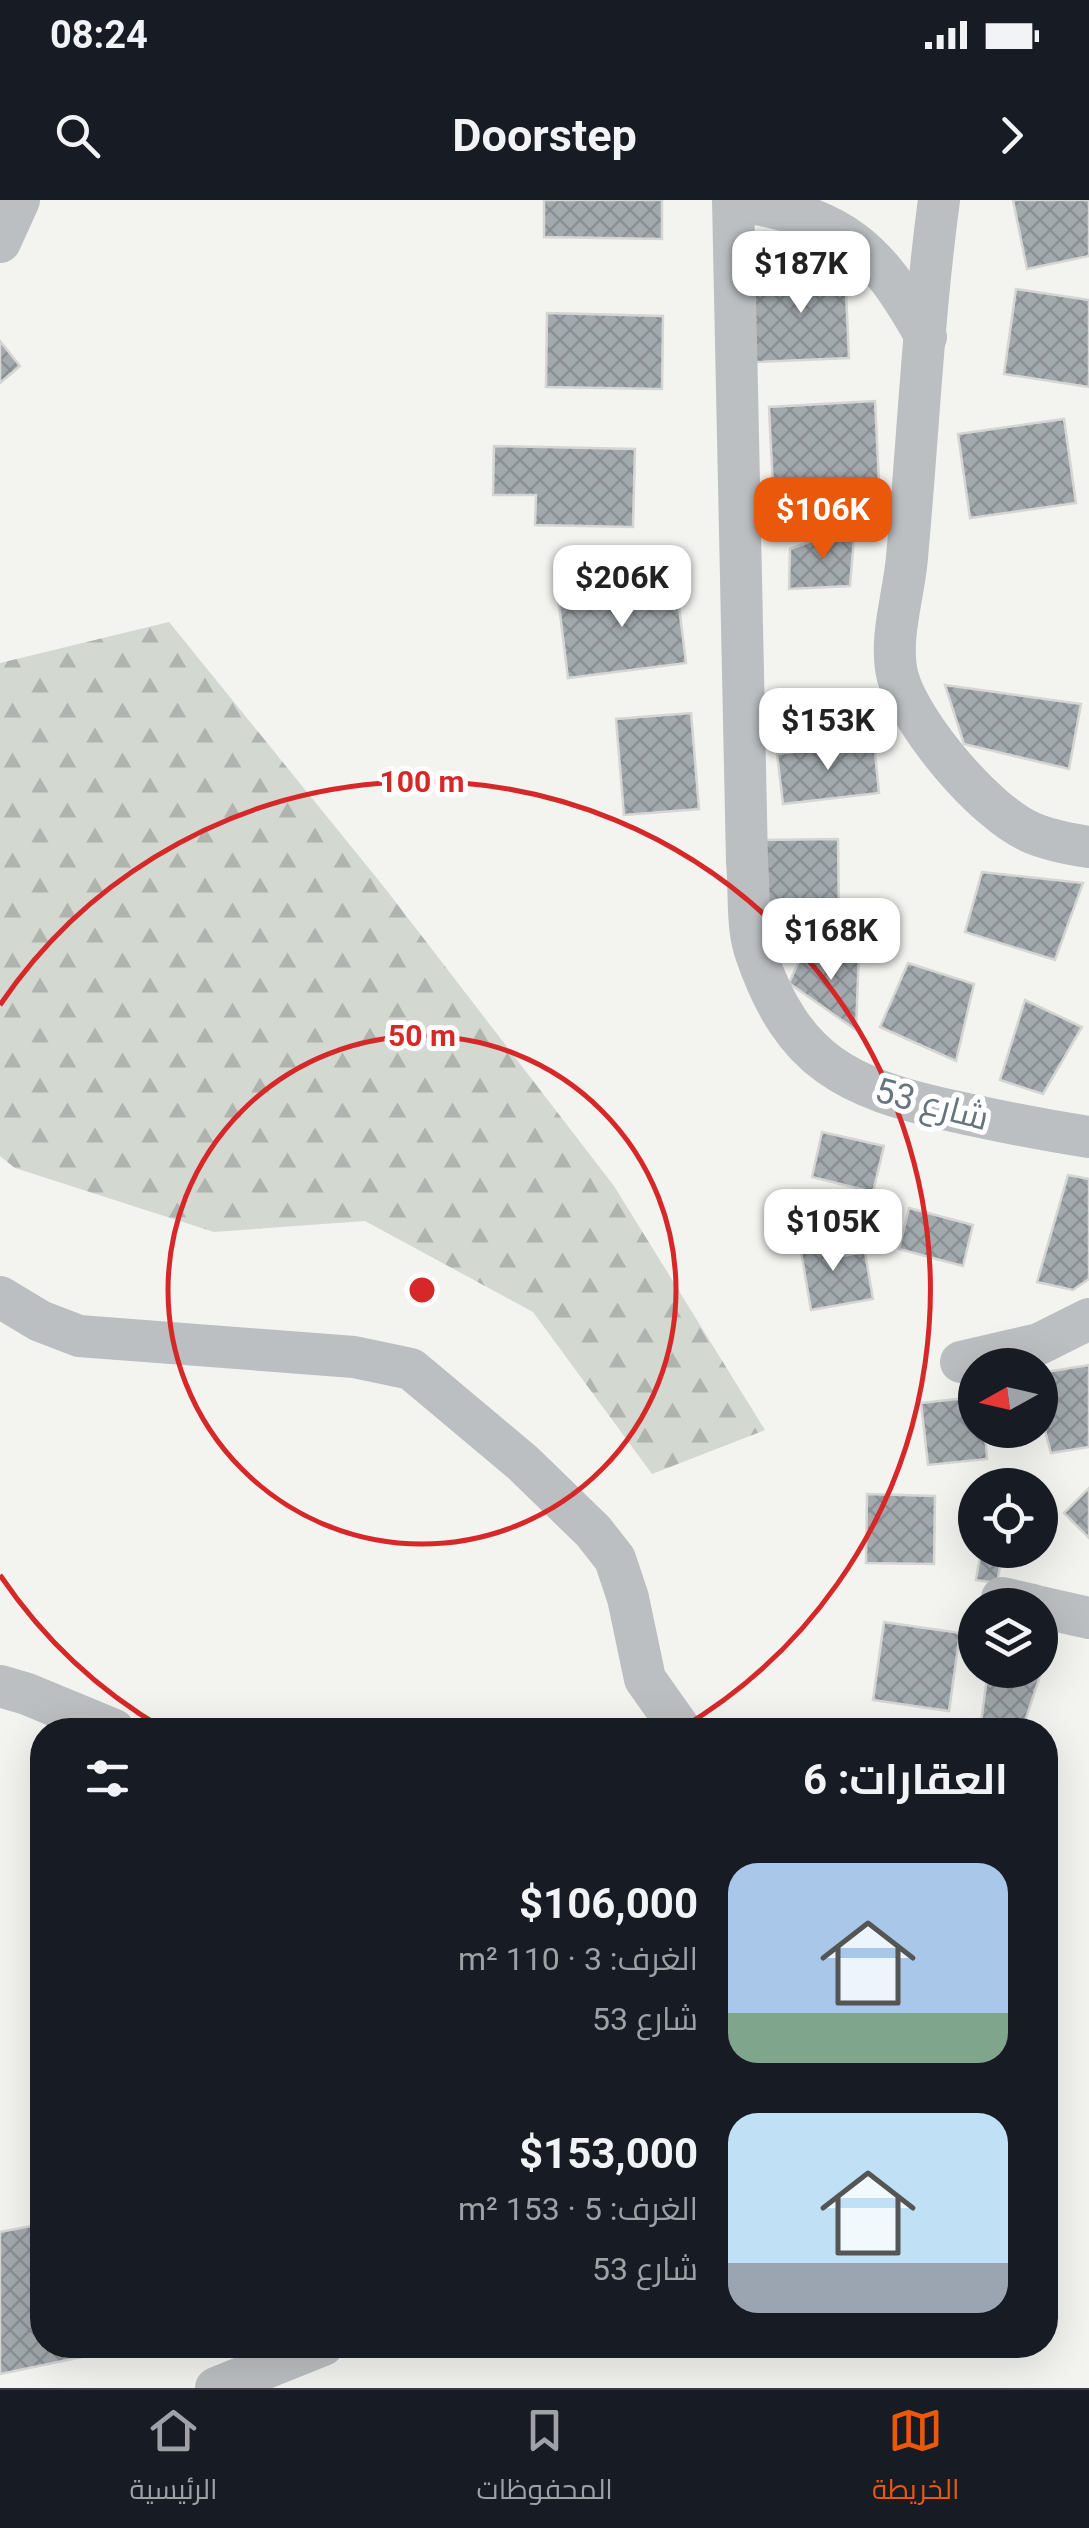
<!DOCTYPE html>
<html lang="ar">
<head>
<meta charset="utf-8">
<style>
  body { margin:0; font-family:Roboto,Cairo,sans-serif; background:#242831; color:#f1f3f6; direction:rtl; height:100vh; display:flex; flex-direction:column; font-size:38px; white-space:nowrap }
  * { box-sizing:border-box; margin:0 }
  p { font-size:32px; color:#9ea1a6 }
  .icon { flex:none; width:55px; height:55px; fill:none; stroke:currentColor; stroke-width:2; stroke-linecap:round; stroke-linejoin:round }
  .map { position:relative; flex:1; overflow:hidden; direction:ltr }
  .details { position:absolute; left:30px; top:1518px; width:1028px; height:640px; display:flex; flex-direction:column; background:#171b24; border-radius:40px; box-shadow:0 10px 40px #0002; direction:rtl }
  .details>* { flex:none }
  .needle { width:65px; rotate:262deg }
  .fabs { position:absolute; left:958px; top:1148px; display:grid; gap:20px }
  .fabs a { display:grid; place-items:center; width:100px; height:100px; border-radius:50%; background:#171b24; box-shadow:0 10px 40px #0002; font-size:50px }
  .price { position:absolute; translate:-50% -85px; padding:0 22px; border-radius:20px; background:#fff; color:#222; font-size:32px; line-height:65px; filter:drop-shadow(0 2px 5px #0008) }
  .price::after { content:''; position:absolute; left:50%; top:60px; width:30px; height:22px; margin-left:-15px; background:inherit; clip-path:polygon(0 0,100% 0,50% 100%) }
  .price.selected { background:#ea580c; color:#fff }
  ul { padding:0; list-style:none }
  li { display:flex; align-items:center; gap:30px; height:250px; padding:0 50px }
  li span { display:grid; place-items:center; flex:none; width:280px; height:200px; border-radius:30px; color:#555 }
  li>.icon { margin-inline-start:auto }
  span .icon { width:120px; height:120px; fill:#fffc; stroke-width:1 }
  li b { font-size:42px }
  h2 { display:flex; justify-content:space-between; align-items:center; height:120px; padding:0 50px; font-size:42px }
  .status { display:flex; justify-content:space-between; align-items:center; height:70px; padding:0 50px; background:#171b24; direction:ltr }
  .status svg { height:28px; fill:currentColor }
  header { display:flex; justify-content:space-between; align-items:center; height:130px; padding:0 50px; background:#171b24; font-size:45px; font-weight:700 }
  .tabs { display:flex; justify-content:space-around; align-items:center; height:140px; border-top:2px solid #363941; background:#171b24; font-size:28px; color:#9ea1a6 }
  .tabs a { display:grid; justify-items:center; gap:5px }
  .tabs .selected { color:#ea580c }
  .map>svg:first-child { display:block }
  .forest { fill:url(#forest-firs) }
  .building { fill:url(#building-cross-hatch); stroke:#d5d5d3; stroke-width:2.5 }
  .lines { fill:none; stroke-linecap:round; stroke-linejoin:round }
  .minor { stroke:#bbbfc1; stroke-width:42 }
  .ring { fill:none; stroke:#d62828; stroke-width:5 }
  .labels { text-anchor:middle; stroke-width:10; stroke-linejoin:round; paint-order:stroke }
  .street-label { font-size:35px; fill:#66747d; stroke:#fff }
  .centre { fill:#d62828; stroke:#fff; stroke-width:5 }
  .ring-label { font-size:30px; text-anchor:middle; font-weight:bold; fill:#d62828; stroke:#fff; stroke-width:10; stroke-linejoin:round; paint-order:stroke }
</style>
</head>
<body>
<div class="status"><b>08:24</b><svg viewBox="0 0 49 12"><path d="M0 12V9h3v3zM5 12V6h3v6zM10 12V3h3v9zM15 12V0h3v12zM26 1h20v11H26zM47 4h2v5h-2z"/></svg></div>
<header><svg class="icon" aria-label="forward" viewBox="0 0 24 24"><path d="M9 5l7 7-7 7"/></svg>Doorstep<svg class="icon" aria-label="search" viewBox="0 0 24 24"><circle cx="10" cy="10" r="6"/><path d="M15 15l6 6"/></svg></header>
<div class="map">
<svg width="1089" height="2188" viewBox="0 0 1089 2188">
  <defs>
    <pattern id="forest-firs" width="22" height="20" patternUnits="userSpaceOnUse" patternTransform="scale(2.5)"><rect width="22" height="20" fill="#d3d8d0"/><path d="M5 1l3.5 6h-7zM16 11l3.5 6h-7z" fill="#afb4ae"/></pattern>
    <pattern id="building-cross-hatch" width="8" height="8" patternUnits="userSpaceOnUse" patternTransform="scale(2.5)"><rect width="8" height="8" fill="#a3aaae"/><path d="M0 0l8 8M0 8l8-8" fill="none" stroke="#898f93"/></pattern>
  </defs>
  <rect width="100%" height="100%" fill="#f3f3f0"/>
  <path class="forest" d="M169 422 384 687 614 986 765 1230 652 1274 533 1112 365 1021 214 1032 15 968 0 956V463Z"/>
  <g class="building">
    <path d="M544 0H662V39L544 37Z"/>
    <path d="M1013 0H1089V56L1027 69Z"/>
    <path d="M845 70 849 158 756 162 752 74Z"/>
    <path d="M1016 89 1089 100V187L1004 174Z"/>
    <path d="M547 113 663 116 662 189 546 187Z"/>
    <path d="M0 141 20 166 0 183Z"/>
    <path d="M875 201 879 283 773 288 769 207Z"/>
    <path d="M1064 219 1076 303 970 318 958 234Z"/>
    <path d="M494 246 635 249 633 327 535 325 536 295H493Z"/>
    <path d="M855 325 850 386 789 389 790 349Z"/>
    <path d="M676 382 686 463 568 478 558 397Z"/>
    <path d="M945 485 1081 504 1069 569 964 544Z"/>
    <path d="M691 513 699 609 624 615 616 519Z"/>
    <path d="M874 543 879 593 783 604 777 554Z"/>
    <path d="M838 639 839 719 762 720 761 640Z"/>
    <path d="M982 672 1083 683 1055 760 965 732Z"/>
    <path d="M859 751 856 830 789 783 801 757Z"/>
    <path d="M908 763 974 784 956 861 880 827Z"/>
    <path d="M1025 800 1082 827 1043 894 1000 880Z"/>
    <path d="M822 932 884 946 873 992 812 977Z"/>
    <path d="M1068 975 1089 979V1079L1073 1090 1037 1082Z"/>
    <path d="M909 1008 973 1025 963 1066 899 1049Z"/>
    <path d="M825 1029 829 1058 865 1052 873 1099 811 1110 798 1034Z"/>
    <path d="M1089 1165V1247L1051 1253 1040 1212V1173Z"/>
    <path d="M975 1197V1230H985L987 1259 928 1265 921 1203Z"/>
    <path d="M1089 1288V1338L1064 1313Z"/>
    <path d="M867 1294 935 1296 934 1364 866 1363Z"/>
    <path d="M981 1350H1003L997 1383 976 1380Z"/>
    <path d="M884 1422 960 1433 949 1511 873 1500Z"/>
    <path d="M1040 1441 1051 1443 1022 1530H980L988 1470H1040Z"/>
    <path d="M42 2024V2145H85L87 2156 0 2174V2032Z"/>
  </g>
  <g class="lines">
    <g class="minor">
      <path d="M733 0 747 662C750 690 746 727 756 754 793 862 847 888 953 911 998 921 1043 930 1089 937"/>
      <path d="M737 0C842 19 875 45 926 137"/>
      <path d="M939 0C923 118 918 238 907 357 904 396 888 440 898 478 912 526 985 612 1030 632 1048 640 1069 644 1089 647"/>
      <path d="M0 42 19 0"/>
      <path d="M0 1097 40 1121 79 1136 354 1157 411 1169 523 1263 593 1331 615 1359 628 1398 645 1479 681 1530"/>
      <path d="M961 1162 1039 1144 1089 1119"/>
      <path d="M1002 1398 1033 1405"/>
      <path d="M1040 1407 1089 1418"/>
      <path d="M0 1486 27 1494 114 1530"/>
      <path d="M216 2188 323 2145"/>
    </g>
  </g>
  <g class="ring">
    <circle cx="422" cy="1090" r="254"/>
    <path d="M164 1529A509 509 0 0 1 0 1375M0 805A509 509 0 1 1 680 1529"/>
  </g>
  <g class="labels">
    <g class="street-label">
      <text transform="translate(932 904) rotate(15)" y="12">شارع 53</text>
    </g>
  </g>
  <circle cx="422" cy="1090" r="15" class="centre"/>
  <g class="ring-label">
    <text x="422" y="592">100 m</text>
    <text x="422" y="846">50 m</text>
  </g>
</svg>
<div class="fabs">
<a><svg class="needle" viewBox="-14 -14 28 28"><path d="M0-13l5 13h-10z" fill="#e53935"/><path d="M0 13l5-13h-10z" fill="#9ea1a6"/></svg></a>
<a><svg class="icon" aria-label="locate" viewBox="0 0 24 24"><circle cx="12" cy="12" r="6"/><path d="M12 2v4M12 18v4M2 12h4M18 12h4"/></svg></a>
<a><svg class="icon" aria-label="layers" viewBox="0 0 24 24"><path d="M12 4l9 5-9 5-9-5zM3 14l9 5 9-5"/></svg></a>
</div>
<b class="price" style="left:801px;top:116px">$187K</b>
<b class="price selected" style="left:823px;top:362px">$106K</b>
<b class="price" style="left:622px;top:430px">$206K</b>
<b class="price" style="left:828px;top:573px">$153K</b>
<b class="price" style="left:831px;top:783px">$168K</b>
<b class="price" style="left:833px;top:1074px">$105K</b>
<section class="details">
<h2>العقارات: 6<svg class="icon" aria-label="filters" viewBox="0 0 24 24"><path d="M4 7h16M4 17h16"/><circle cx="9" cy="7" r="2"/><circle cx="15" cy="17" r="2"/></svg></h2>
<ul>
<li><span style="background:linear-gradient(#a9c7e8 75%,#7fa58c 0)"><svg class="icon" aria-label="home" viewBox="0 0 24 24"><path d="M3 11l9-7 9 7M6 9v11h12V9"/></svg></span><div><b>$106,000</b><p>الغرف: 3 · 110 m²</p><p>شارع 53</p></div></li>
<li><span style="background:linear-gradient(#bfe0f5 75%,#9aa5b1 0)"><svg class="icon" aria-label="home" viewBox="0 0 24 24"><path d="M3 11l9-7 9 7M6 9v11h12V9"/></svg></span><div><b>$153,000</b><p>الغرف: 5 · 153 m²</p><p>شارع 53</p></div></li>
</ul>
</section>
</div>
<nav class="tabs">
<a class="selected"><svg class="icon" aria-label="map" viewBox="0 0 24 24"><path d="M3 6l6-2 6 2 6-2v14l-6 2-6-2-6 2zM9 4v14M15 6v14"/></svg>الخريطة</a>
<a><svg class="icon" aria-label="saved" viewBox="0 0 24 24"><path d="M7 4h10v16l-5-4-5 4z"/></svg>المحفوظات</a>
<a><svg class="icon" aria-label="home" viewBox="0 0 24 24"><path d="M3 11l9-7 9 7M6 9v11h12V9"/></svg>الرئيسية</a>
</nav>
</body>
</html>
